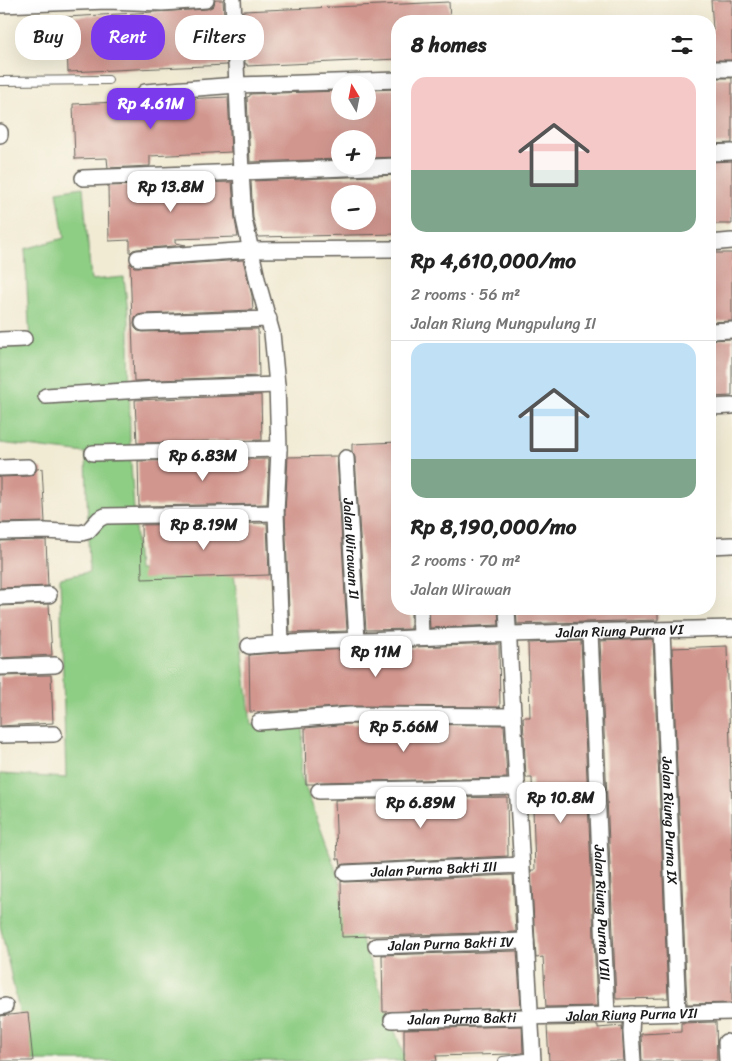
<!DOCTYPE html>
<html lang="en">
<head>
<meta charset="utf-8">
<style>
  body { margin:0; font-family:Sriracha,sans-serif; background:#f2f2f2; color:#222; height:100vh; display:flex; flex-direction:column; font-size:19px; white-space:nowrap }
  * { box-sizing:border-box; margin:0 }
  p { font-size:16px; color:#767676 }
  .icon { flex:none; width:28px; height:28px; fill:none; stroke:currentColor; stroke-width:2; stroke-linecap:round; stroke-linejoin:round }
  .map { position:relative; flex:1; overflow:hidden }
  .details { position:absolute; left:391px; top:15px; width:325px; height:600px; display:flex; flex-direction:column; background:#fff; border-radius:20px; box-shadow:0 5px 20px #0002 }
  .details>* { flex:none }
  .banner { position:absolute; left:15px; top:15px; width:301px; height:45px; display:flex; gap:10px }
  .needle { width:32px; rotate:350deg }
  .controls { position:absolute; left:331px; top:75px; display:grid; gap:10px }
  .controls a { display:grid; place-items:center; width:45px; height:45px; border-radius:50%; background:#fff; box-shadow:0 5px 20px #0002; font-size:25px }
  .price { position:absolute; translate:-50% -42px; padding:0 11px; border-radius:10px; background:#fff; color:#222; font-size:16px; line-height:32px; filter:drop-shadow(0 1px 2px #0008) }
  .price::after { content:''; position:absolute; left:50%; top:30px; width:15px; height:11px; margin-left:-8px; background:inherit; clip-path:polygon(0 0,100% 0,50% 100%) }
  .price.current { background:#7c3aed; color:#fff }
  ul { padding:0; list-style:none }
  li { display:grid; align-content:center; gap:10px; height:265px; padding:0 20px }
  li+li { border-top:1px solid #e0e0e0 }
  li span { display:grid; place-items:center; height:155px; border-radius:15px; color:#555 }
  li>.icon { margin-inline-start:auto }
  span .icon { width:90px; height:90px; fill:#fffc; stroke-width:1 }
  li b { font-size:21px }
  h2 { display:flex; justify-content:space-between; align-items:center; height:60px; padding:0 20px; font-size:21px }
  .tag { padding:0 18px; border-radius:20px; background:#fff; box-shadow:0 5px 20px #0002; font-size:18px; line-height:45px }
  .tag.current { background:#7c3aed; color:#fff }
  .map>svg:first-child { display:block }
  .green { fill:#8ecd84; stroke:#557450 }
  .building { fill:#d1978f; fill-rule:evenodd }
  .lines { fill:none; stroke-linecap:round; stroke-linejoin:round }
  .lane-casing { stroke:#67645c; stroke-width:10 }
  .street-casing { stroke:#67645c; stroke-width:18 }
  .lane { stroke:#fff; stroke-width:8 }
  .street { stroke:#fff; stroke-width:15 }
  .labels { text-anchor:middle; stroke-width:4; stroke-linejoin:round; paint-order:stroke }
  .street-label { font-size:14px; fill:#1c1c1c; stroke:#fbf7ec }
</style>
</head>
<body>
<div class="map">
<svg width="732" height="1061" viewBox="0 0 732 1061">
  <rect width="100%" height="100%" fill="#fbf7ec"/>
  <filter id="ink" filterUnits="userSpaceOnUse"><feTurbulence type="fractalNoise" baseFrequency=".02" numOctaves="2"/><feDisplacementMap in="SourceGraphic" scale="10" xChannelSelector="R" yChannelSelector="G"/><feConvolveMatrix kernelMatrix="1 2 1 2 8 2 1 2 1" color-interpolation-filters="sRGB"/></filter>
  <filter id="wash" filterUnits="userSpaceOnUse"><feTurbulence type="fractalNoise" baseFrequency=".0096" numOctaves="4" result="noise"/><feDisplacementMap in="SourceGraphic" scale="20" xChannelSelector="R" yChannelSelector="G"/><feGaussianBlur stdDeviation="1.12" result="paint"/><feColorMatrix in="noise" values="0 0 0 0 0 0 0 0 0 0 0 0 0 0 0 0 0 1.4 0 .05"/><feComposite in="paint" operator="in"/></filter>
  <g filter="url(#wash)">
    <rect width="100%" height="100%" fill="#f1ebd4"/>
    <path class="green" d="M83 187 91 280 124 277 129 321 130 449 138 570 234 572 251 725 303 722 301 775 406 1061H30L0 925V774L66 778 60 578 89 572 86 453 0 443V345L30 343 25 249 64 238 57 191Z"/>
    <g id="blocks">
      <g class="building">
        <path d="M215 0H223L227 65 68 72 66 17 207 9 212 7 214 5Z"/>
        <path d="M711 0H732V60H710V30H713Z"/>
        <path d="M449 2 450 21H398V59L247 66V64H245L243 11Z"/>
        <path d="M710 78H732V143L710 144Z"/>
        <path d="M398 89V157L368 158V139H340V159L250 162 247 97 250 96V94L340 91V111H368V90Z"/>
        <path d="M228 97 231 152 150 156V166L108 168 107 158 75 159 73 104Z"/>
        <path d="M732 161V224H710V162Z"/>
        <path d="M398 175V234L258 237 253 218 251 181ZM340 194H368V221H340Z"/>
        <path d="M232 182 235 220 238 237 175 239V243L186 245 137 249 133 250 130 253V240L109 241 108 186Z"/>
        <path d="M710 253H732V321L710 322Z"/>
        <path d="M243 260 252 296 253 310 143 314 138 315 135 318 134 324 135 328 138 331 143 332 258 329 259 376 134 381 130 263 134 267H139Z"/>
        <path d="M732 339V396L710 397V340Z"/>
        <path d="M261 395 262 440 137 443 135 400Z"/>
        <path d="M398 442V609H411V629L366 630 355 457 352 452V444Z"/>
        <path d="M337 456 347 631 290 633 285 513 288 457Z"/>
        <path d="M269 459 267 504 139 506 138 461Z"/>
        <path d="M42 468 45 522 0 523V477L29 476 33 475 37 469Z"/>
        <path d="M267 523 269 575 142 579 141 525Z"/>
        <path d="M46 540 48 586 0 588V541Z"/>
        <path d="M49 604 52 655 0 658V606Z"/>
        <path d="M429 609H498L499 625 430 628Z"/>
        <path d="M516 609H658V620L517 624Z"/>
        <path d="M653 639 668 998 616 999 600 641Z"/>
        <path d="M581 641 597 1006 546 1007 543 957 536 958 531 870H535L532 778H526L523 717H530L528 643Z"/>
        <path d="M499 644 500 707 350 706 279 711 250 712 249 655 302 651Z"/>
        <path d="M727 646 732 810V1003L687 1004 672 648Z"/>
        <path d="M51 675 53 723 0 726V676Z"/>
        <path d="M350 724 504 725 507 778 319 782 314 784H306L305 728Z"/>
        <path d="M507 797 508 856 345 864 341 865 340 859H337L335 800Z"/>
        <path d="M513 875 516 932 342 937 341 881 345 882Z"/>
        <path d="M517 951 521 1008 383 1012 382 955Z"/>
        <path d="M28 1013 33 1061H0V1016Z"/>
        <path d="M716 1022 717 1061H642L641 1034 681 1032V1023Z"/>
        <path d="M598 1025V1028L622 1026 624 1061H549L547 1026Z"/>
        <path d="M522 1026 523 1053 512 1054 436 1056 437 1061H404V1029Z"/>
      </g>
    </g>
  </g>
  <g filter="url(#ink)">
    <use href="#blocks" fill-opacity="0" stroke="#67645c" stroke-width="1"/>
    <g class="lines">
      <defs>
        <g id="lane">
          <path d="M0 81 108 80"/>
          <path d="M503 1061 533 1057"/>
        </g>
        <g id="street">
          <path d="M233 0 241 172 244 219 258 283 272 333 277 385 279 449 276 513 281 642"/>
          <path d="M0 5 107 1 162 3 206 0"/>
          <path d="M710 69H732"/>
          <path d="M145 92 237 85 398 80"/>
          <path d="M0 132V135"/>
          <path d="M710 153 732 152"/>
          <path d="M83 178 398 166"/>
          <path d="M710 243 732 241"/>
          <path d="M138 258 250 250 392 249"/>
          <path d="M143 323 269 319"/>
          <path d="M710 331 732 330"/>
          <path d="M0 340 24 339"/>
          <path d="M46 396 157 389 277 385"/>
          <path d="M710 407 732 406"/>
          <path d="M93 453 279 449"/>
          <path id="s1" d="M346 458 357 640"/>
          <path d="M0 468 28 467"/>
          <path d="M0 532 45 531 81 533 88 531 99 519 105 516 276 513"/>
          <path d="M710 546 732 545"/>
          <path d="M0 597 49 595"/>
          <path d="M420 609 421 637"/>
          <path d="M507 609 533 1061"/>
          <path id="s2" d="M662 630 678 1013"/>
          <path id="s3" d="M590 632 607 1015"/>
          <path id="s4" d="M249 646C296 641 343 641 390 639 504 633 618 631 732 628"/>
          <path d="M0 667 55 665"/>
          <path d="M259 722 350 715 513 716"/>
          <path d="M0 735 54 734"/>
          <path d="M319 791 518 787"/>
          <path id="s5" d="M345 873 522 865"/>
          <path id="s6" d="M376 946 526 941"/>
          <path d="M0 1007 5 1006"/>
          <path d="M632 1014 631 1032 633 1061"/>
          <path id="s7" d="M392 1020 732 1012"/>
          <path d="M726 1042 727 1061"/>
        </g>
      </defs>
      <use href="#lane" class="lane-casing"/>
      <use href="#street" class="street-casing"/>
      <use href="#lane" class="lane"/>
      <use href="#street" class="street"/>
    </g>
  </g>
  <g class="labels">
    <g class="street-label">
      <text dy="5" stroke="none"><textPath href="#s1" startOffset="91">Jalan Wirawan II</textPath></text>
      <text dy="5" stroke="none"><textPath href="#s4" startOffset="371">Jalan Riung Purna VI</textPath></text>
      <text dy="5" stroke="none"><textPath href="#s2" startOffset="191">Jalan Riung Purna IX</textPath></text>
      <text dy="5" stroke="none"><textPath href="#s5" startOffset="89">Jalan Purna Bakti III</textPath></text>
      <text dy="5" stroke="none"><textPath href="#s3" startOffset="281">Jalan Riung Purna VIII</textPath></text>
      <text dy="5" stroke="none"><textPath href="#s6" startOffset="75">Jalan Purna Bakti IV</textPath></text>
      <text dy="5" stroke="none"><textPath href="#s7" startOffset="240">Jalan Riung Purna VII</textPath></text>
      <text dy="5" stroke="none"><textPath href="#s7" startOffset="70">Jalan Purna Bakti</textPath></text>
    </g>
  </g>
</svg>
<div class="controls">
<a><svg class="needle" viewBox="-14 -14 28 28"><path d="M0-13l5 13h-10z" fill="#e53935"/><path d="M0 13l5-13h-10z" fill="#767676"/></svg></a>
<a>+</a>
<a>−</a>
</div>
<b class="price current" style="left:151px;top:130px">Rp 4.61M</b>
<b class="price" style="left:171px;top:213px">Rp 13.8M</b>
<b class="price" style="left:203px;top:482px">Rp 6.83M</b>
<b class="price" style="left:204px;top:551px">Rp 8.19M</b>
<b class="price" style="left:376px;top:678px">Rp 11M</b>
<b class="price" style="left:404px;top:753px">Rp 5.66M</b>
<b class="price" style="left:561px;top:824px">Rp 10.8M</b>
<b class="price" style="left:421px;top:829px">Rp 6.89M</b>
<div class="banner">
<a class="tag">Buy</a>
<a class="tag current">Rent</a>
<a class="tag">Filters</a>
</div>
<section class="details">
<h2>8 homes<svg class="icon" aria-label="filters" viewBox="0 0 24 24"><path d="M4 7h16M4 17h16"/><circle cx="9" cy="7" r="2"/><circle cx="15" cy="17" r="2"/></svg></h2>
<ul>
<li><span style="background:linear-gradient(#f6c9c9 60%,#7fa58c 0)"><svg class="icon" aria-label="home" viewBox="0 0 24 24"><path d="M3 11l9-7 9 7M6 9v11h12V9"/></svg></span><div><b>Rp 4,610,000/mo</b><p>2 rooms · 56 m²</p><p>Jalan Riung Mungpulung II</p></div></li>
<li><span style="background:linear-gradient(#bfe0f5 75%,#7fa58c 0)"><svg class="icon" aria-label="home" viewBox="0 0 24 24"><path d="M3 11l9-7 9 7M6 9v11h12V9"/></svg></span><div><b>Rp 8,190,000/mo</b><p>2 rooms · 70 m²</p><p>Jalan Wirawan</p></div></li>
</ul>
</section>
</div>
</body>
</html>
